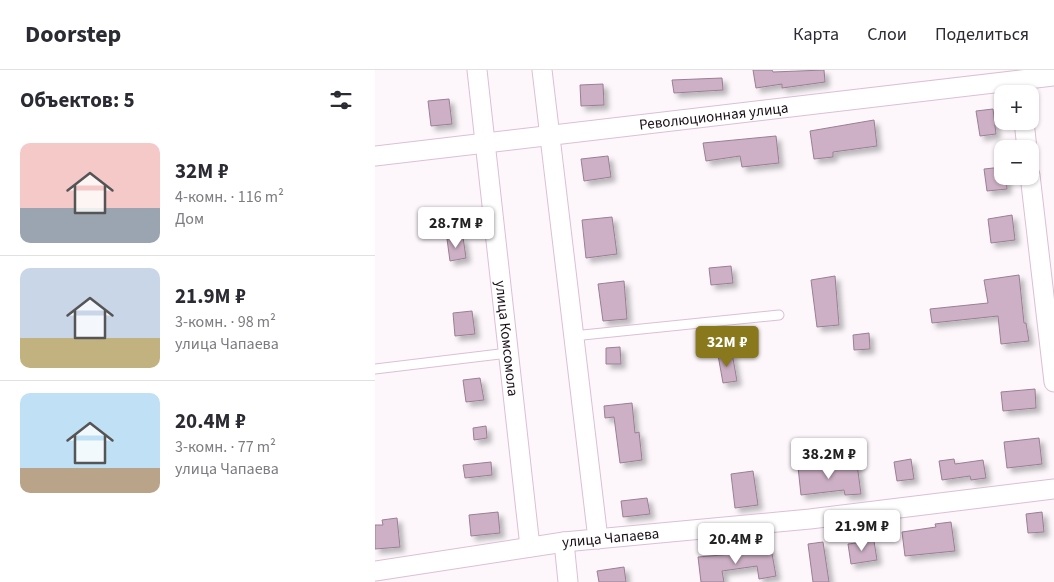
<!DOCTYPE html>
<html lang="ru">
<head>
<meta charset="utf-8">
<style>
  body { margin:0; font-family:"Source Sans 3",sans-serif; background:#f7f7f7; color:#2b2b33; height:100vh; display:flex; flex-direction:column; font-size:19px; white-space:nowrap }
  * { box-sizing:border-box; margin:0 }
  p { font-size:16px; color:#7c7c81 }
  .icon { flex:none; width:28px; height:28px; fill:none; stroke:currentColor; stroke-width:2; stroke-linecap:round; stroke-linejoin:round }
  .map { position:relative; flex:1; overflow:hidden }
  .side { display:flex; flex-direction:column; background:#fff; width:375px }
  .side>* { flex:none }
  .buttons { position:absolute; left:619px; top:15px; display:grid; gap:10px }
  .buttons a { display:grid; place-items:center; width:45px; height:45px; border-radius:10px; background:#fff; box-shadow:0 1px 4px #0004; font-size:25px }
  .price { position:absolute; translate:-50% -42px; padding:0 11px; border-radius:5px; background:#fff; color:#222; font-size:16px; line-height:32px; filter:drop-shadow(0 1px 2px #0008) }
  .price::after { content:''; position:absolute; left:50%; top:30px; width:15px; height:11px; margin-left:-8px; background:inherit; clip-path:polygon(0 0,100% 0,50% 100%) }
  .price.on { background:#89781c; color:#fff }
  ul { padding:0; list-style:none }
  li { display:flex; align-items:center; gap:15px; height:125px; padding:0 20px }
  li+li { border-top:1px solid #e1e1e2 }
  li span { display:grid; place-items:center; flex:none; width:140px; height:100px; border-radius:10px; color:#555 }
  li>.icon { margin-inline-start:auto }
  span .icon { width:60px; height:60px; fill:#fffc; stroke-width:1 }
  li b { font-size:21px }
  h2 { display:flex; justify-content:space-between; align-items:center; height:60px; padding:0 20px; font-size:21px }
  header { display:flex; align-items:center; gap:30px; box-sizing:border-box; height:70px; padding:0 25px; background:#fff; border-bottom:1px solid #e1e1e2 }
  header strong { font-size:24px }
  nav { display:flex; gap:28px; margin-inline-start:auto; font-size:18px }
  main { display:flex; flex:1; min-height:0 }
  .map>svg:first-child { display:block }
  .building { fill:#cdb0c5; stroke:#9a7f93; filter:url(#shadow) }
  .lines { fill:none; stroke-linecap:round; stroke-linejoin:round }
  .lane-casing { stroke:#dcbfd4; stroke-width:11 }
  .street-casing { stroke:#dcbfd4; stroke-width:21 }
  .lane { stroke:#fff; stroke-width:9 }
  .street { stroke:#fff; stroke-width:19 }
  .labels { text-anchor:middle; stroke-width:4.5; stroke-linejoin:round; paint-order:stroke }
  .street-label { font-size:15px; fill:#190f17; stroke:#fdf7fb }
</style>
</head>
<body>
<header>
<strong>Doorstep</strong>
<nav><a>Карта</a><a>Слои</a><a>Поделиться</a></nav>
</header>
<main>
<section class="side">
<h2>Объектов: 5<svg class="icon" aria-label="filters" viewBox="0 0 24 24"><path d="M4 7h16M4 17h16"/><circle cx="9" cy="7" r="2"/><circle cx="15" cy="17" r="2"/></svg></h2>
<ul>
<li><span style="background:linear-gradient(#f6c9c9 65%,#9aa5b1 0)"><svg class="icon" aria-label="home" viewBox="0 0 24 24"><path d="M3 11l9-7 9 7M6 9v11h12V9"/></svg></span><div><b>32M ₽</b><p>4-комн. · 116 m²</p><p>Дом</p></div></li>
<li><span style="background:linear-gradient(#c9d6e8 70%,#c2b280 0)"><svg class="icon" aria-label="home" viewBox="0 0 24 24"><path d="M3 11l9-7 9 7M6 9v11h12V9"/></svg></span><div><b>21.9M ₽</b><p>3-комн. · 98 m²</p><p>улица Чапаева</p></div></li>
<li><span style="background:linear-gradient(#bfe0f5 75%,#b9a48a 0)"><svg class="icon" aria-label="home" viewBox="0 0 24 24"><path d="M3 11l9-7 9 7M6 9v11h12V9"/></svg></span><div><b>20.4M ₽</b><p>3-комн. · 77 m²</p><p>улица Чапаева</p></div></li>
</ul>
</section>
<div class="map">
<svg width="679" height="512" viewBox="0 0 679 512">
  <defs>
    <filter id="shadow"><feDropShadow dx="4.5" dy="4.5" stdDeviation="2.5" flood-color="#0004"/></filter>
  </defs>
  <rect width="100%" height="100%" fill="#fdf7fb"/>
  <g class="building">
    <path d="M378 0H397L398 2 449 0 450 12 407 18V14L381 18Z"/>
    <path d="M347 8 348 20 299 23 297 10Z"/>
    <path d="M228 14 229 35 206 36 205 15Z"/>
    <path d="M74 29 77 54 56 56 53 31Z"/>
    <path d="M618 39 621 64 605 66 601 41Z"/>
    <path d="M499 50 502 76 458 82V87L439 89 435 61Z"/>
    <path d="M401 66 404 93 367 97 365 86 331 91 328 73Z"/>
    <path d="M233 86 236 107 209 111 206 89Z"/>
    <path d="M628 97V106H631L632 119 612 121 609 99Z"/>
    <path d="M637 145 640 170 616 173 613 149Z"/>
    <path d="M237 147 242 184 211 188 207 150Z"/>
    <path d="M88 167 91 188 75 191 72 169Z"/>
    <path d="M356 196 358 213 336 215 334 198Z"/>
    <path d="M644 205 649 253H651L654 271 626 274 623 246 557 253 555 239 613 233 609 210Z"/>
    <path d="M460 206 464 255 442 257 436 210Z"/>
    <path d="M249 211 252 249 228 251 223 214Z"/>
    <path d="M97 241 100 264 80 266 78 243Z"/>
    <path d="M494 263 495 279 479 280 478 265Z"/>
    <path d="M245 277 246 294H231V278Z"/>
    <path d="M357 283 362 311 348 313 343 285Z"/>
    <path d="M105 308 109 330 91 332 88 310Z"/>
    <path d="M660 319 661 338 628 341 626 322Z"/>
    <path d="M257 333 260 363 264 362 267 390 245 393 239 347 230 348 229 336Z"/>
    <path d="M111 356 112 368 99 370 98 358Z"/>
    <path d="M664 368 667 394 632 398 629 372Z"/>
    <path d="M536 389 539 409 522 411 519 392Z"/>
    <path d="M579 389 580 394 608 390 611 408 596 410 595 406 567 410 564 391Z"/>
    <path d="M116 392 117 405 90 408 88 395Z"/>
    <path d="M482 394 486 424 470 425 469 420 426 425 423 397 446 395V398Z"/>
    <path d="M378 401 383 435 360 438 356 404Z"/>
    <path d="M272 428 275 444 248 447 246 431Z"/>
    <path d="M123 442 125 463 96 466 94 445Z"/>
    <path d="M667 442 669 462 653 463 651 444Z"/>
    <path d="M22 448 25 477 0 479V455H8L7 450Z"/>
    <path d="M576 452 580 481 530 486 527 462 561 457 560 454Z"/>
    <path d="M499 471 502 490 476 494 473 474Z"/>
    <path d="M448 472 454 512H438L433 474Z"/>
    <path d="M396 478 401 506 384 509 382 496 347 501 349 512H326L323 487 370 483Z"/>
    <path d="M249 497 251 512H224L222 501Z"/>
  </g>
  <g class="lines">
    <defs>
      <g id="lane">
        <path d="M198 266 404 245"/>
        <path d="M0 299 133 283"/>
      </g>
      <g id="street">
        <path id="s1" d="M102 0 155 477"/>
        <path d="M167 0 223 469"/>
        <path d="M649 51 652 79"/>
        <path id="s2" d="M0 86 679 6"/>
        <path d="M655 105 679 312"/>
        <path d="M189 472 193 512"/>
        <path id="s3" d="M0 501 189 472 435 449 679 419"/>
      </g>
    </defs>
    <use href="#lane" class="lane-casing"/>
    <use href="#street" class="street-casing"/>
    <use href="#lane" class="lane"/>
    <use href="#street" class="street"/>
  </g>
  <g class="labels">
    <g class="street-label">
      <text dy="5" stroke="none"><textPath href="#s2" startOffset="341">Революционная улица</textPath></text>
      <text dy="5" stroke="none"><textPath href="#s1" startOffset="270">улица Комсомола</textPath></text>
      <text dy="5" stroke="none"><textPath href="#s3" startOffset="238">улица Чапаева</textPath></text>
    </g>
  </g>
</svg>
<div class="buttons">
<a>+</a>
<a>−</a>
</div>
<b class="price" style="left:81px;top:179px">28.7M ₽</b>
<b class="price on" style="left:352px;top:298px">32M ₽</b>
<b class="price" style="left:454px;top:410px">38.2M ₽</b>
<b class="price" style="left:487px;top:482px">21.9M ₽</b>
<b class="price" style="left:361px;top:495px">20.4M ₽</b>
</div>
</main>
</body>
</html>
